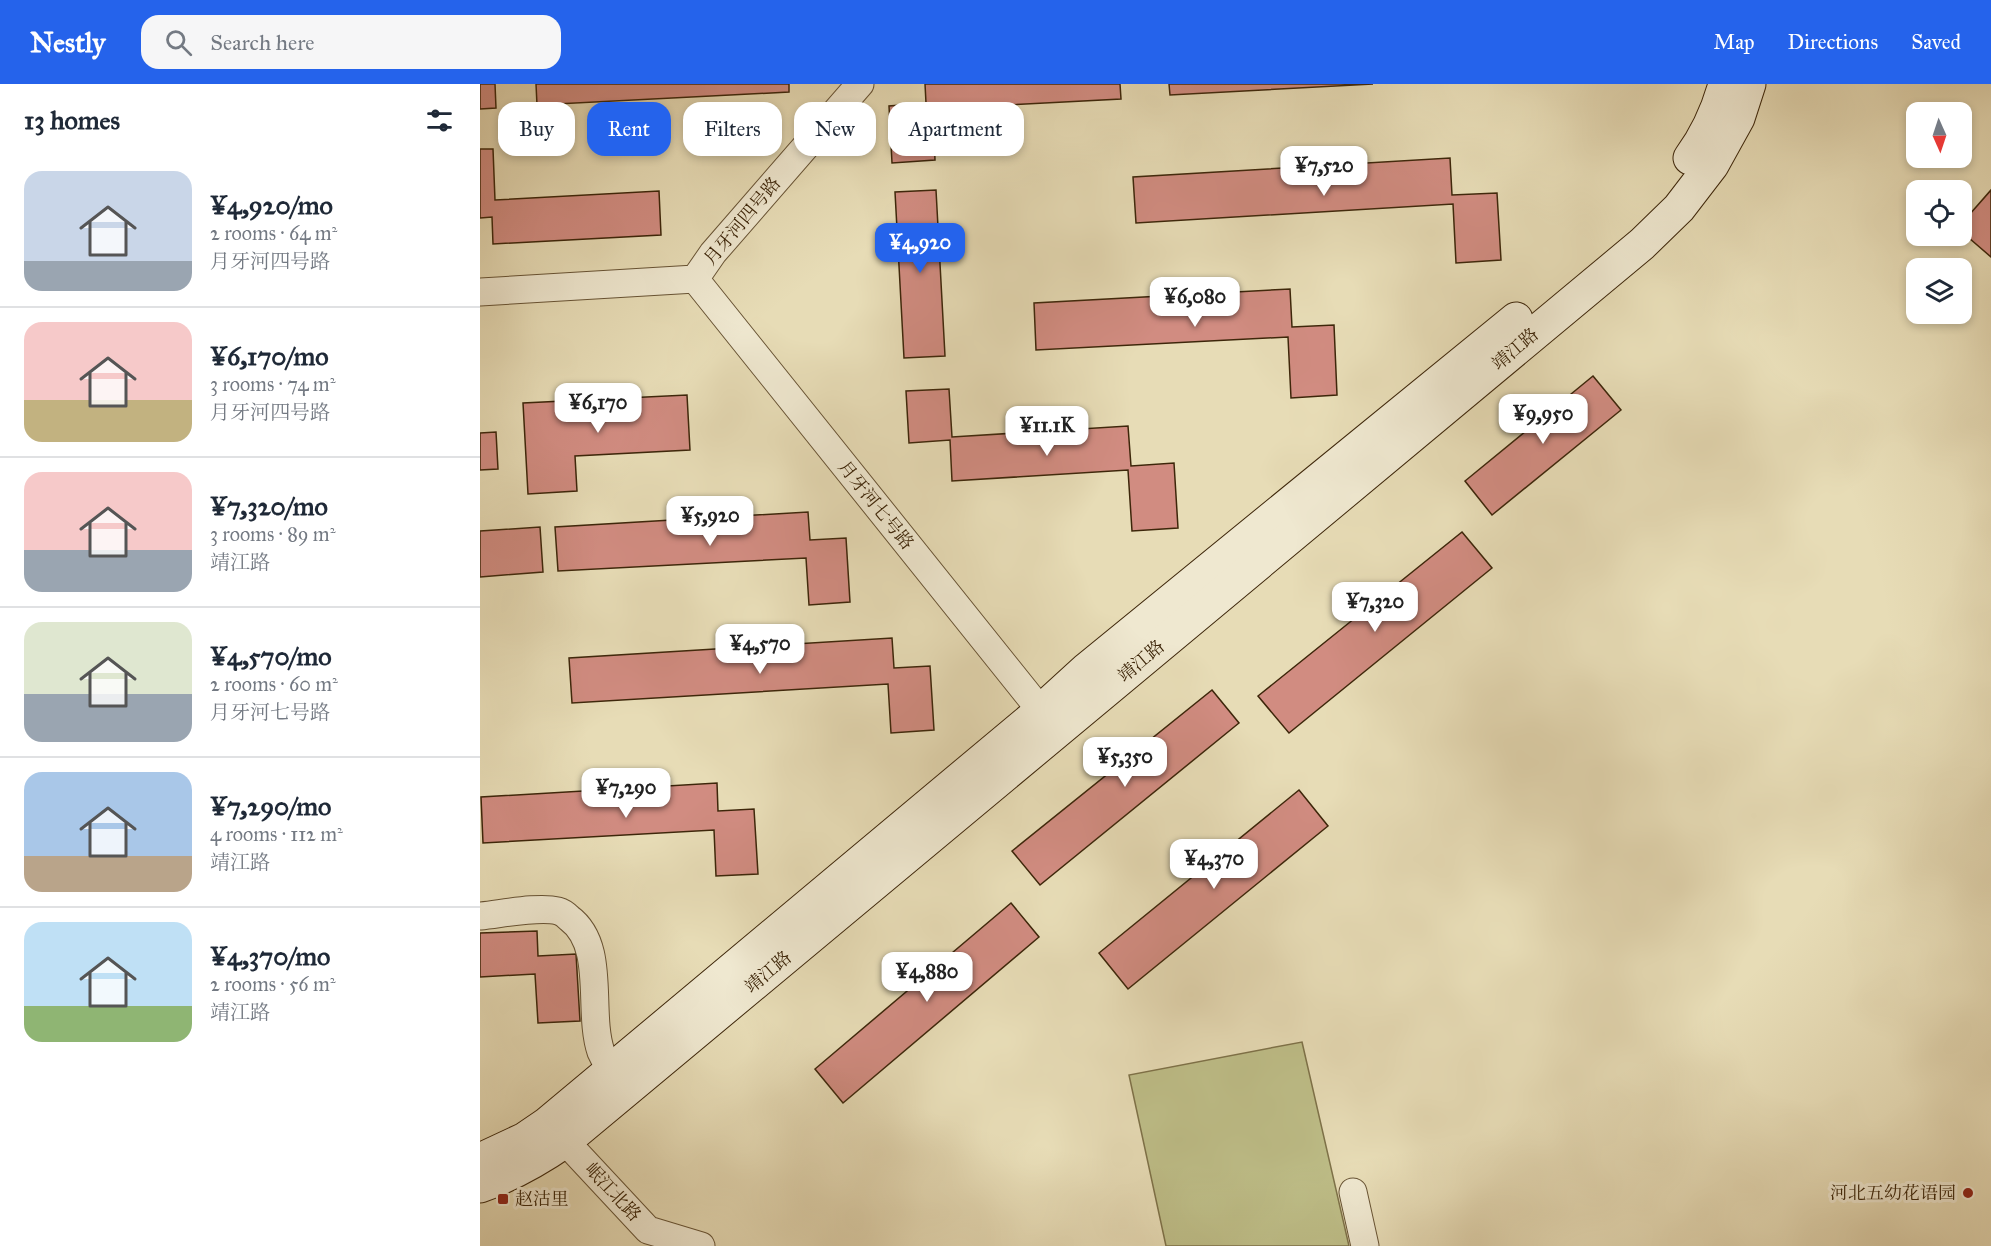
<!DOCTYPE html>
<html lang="en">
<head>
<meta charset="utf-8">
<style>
  body { margin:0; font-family:"IM FELL Great Primer","Noto Serif SC",serif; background:#f6f6f7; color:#1f2937; height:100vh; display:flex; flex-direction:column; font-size:22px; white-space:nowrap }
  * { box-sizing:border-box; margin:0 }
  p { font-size:20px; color:#747a83 }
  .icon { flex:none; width:33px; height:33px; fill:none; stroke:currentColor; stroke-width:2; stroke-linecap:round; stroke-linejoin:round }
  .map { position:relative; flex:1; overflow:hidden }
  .details { display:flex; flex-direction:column; background:#fff; width:480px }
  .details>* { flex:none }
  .banner { position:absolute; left:18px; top:18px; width:570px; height:54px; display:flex; gap:12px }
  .needle { width:39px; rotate:177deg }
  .controls { position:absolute; left:1426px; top:18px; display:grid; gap:12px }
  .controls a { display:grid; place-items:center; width:66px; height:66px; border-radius:12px; background:#fff; box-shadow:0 3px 9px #0003; font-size:30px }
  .price { position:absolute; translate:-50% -51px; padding:0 14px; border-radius:12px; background:#fff; color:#222; font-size:20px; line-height:39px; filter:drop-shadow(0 2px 3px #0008) }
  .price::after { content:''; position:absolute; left:50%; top:36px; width:18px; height:14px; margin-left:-9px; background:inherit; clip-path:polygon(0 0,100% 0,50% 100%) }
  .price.current { background:#2563eb; color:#fff }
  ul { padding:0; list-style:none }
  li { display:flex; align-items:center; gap:18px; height:150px; padding:0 24px }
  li+li { border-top:2px solid #e0e1e3 }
  li span { display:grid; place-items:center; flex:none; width:168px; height:120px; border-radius:18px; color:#555 }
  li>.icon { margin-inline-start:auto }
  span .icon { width:72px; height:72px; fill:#fffc; stroke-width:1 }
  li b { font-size:26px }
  h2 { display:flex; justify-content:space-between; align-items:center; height:72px; padding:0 24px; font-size:26px }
  .tag { padding:0 21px; border-radius:18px; background:#fff; box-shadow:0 3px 9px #0003; font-size:21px; line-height:54px }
  .tag.current { background:#2563eb; color:#fff }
  header { display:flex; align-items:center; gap:36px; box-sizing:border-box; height:84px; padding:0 30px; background:#2563eb; color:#fff }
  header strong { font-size:28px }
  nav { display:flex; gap:33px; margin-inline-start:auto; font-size:21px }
  .search { width:420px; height:54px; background:#f6f6f7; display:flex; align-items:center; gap:15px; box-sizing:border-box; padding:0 21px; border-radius:18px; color:#747a83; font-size:22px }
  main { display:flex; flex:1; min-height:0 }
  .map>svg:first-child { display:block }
  .green { fill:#bebe88; stroke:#7e7249; stroke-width:1.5 }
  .building { fill:#d18c81; stroke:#3d260a; stroke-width:1.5 }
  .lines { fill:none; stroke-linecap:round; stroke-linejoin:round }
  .street-casing { stroke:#685435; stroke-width:29 }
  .secondary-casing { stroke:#3d260a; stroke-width:35 }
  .street { stroke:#efe8d0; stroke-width:27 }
  .secondary { stroke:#efe8d0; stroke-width:33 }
  .poi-dot { fill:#8f2418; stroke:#efe8d0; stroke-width:2 }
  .labels { text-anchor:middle; stroke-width:6; stroke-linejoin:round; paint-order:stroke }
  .street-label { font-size:18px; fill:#3d260a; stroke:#efe8d0 }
  .poi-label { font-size:18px; fill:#3d260a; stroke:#efe8d0; text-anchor:end }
</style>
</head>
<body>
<header>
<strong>Nestly</strong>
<div class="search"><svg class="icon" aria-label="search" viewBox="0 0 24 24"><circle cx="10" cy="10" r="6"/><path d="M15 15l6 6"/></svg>Search here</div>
<nav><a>Map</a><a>Directions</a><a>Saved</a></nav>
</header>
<main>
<section class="details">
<h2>13 homes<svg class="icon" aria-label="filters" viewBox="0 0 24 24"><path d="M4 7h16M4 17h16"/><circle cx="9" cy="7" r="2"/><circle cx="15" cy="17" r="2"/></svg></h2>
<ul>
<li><span style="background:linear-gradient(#c9d6e8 75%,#9aa5b1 0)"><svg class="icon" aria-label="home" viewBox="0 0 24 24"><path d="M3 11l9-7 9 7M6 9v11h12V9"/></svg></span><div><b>¥4,920/mo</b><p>2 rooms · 64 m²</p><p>月牙河四号路</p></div></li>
<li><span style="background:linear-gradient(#f6c9c9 65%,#c2b280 0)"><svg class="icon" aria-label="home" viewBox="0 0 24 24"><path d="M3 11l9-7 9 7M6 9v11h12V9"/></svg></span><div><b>¥6,170/mo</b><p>3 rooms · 74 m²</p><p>月牙河四号路</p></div></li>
<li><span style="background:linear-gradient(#f6c9c9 65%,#9aa5b1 0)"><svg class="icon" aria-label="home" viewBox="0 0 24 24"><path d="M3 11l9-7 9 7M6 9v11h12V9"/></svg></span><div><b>¥7,320/mo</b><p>3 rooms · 89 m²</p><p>靖江路</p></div></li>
<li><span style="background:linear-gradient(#dfe7d0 60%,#9aa5b1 0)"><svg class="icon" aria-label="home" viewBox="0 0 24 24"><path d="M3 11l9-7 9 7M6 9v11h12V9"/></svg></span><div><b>¥4,570/mo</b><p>2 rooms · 60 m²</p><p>月牙河七号路</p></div></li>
<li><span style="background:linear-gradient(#a9c7e8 70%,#b9a48a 0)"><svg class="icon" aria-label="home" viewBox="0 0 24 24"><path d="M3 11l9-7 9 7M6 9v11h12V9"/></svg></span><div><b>¥7,290/mo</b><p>4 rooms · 112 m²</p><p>靖江路</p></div></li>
<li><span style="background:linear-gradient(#bfe0f5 70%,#8fb573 0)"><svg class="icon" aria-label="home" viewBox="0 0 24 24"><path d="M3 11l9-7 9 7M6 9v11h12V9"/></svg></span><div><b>¥4,370/mo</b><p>2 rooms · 56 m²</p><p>靖江路</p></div></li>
</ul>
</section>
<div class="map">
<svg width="1511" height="1162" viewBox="0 0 1511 1162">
  <rect width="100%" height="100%" fill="#e7dcb6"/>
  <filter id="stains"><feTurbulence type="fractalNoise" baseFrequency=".00333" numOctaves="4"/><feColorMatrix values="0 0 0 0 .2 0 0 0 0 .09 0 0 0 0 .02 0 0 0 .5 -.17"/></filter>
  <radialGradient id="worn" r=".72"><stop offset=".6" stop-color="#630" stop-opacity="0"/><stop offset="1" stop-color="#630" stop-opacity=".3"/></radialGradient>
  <path class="green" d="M822 958 869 1162H686L649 991Z"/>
  <g class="building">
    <path d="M0 0H15L16 24 0 25Z"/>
    <path d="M56 0H309V8L57 21Z"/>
    <path d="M445 0H640L641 15 453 25 455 76 412 79 409 22 446 19Z"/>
    <path d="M689 0H893L690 11Z"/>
    <path d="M0 65H13L15 116 179 107 181 151 13 160 12 133 0 134Z"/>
    <path d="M970 74 972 111 1017 109 1021 176 976 179 973 120 656 139 653 93Z"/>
    <path d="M456 106 465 272 424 274 415 108Z"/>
    <path d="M1511 106V173L1482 148V139Z"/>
    <path d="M810 205 812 243 854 241 857 311 811 314 808 253 556 266 554 219Z"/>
    <path d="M1113 292 1141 326 1012 431 985 397Z"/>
    <path d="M469 305 472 353 648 342 651 382 694 379 698 444 652 447 648 386 472 397 470 356 429 359 426 307Z"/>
    <path d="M207 311 210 366 95 372 97 407 48 410 43 319Z"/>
    <path d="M16 348 18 385 0 386V349Z"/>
    <path d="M328 428 330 456 366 454 370 518 329 521 326 474 78 487 75 443Z"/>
    <path d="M60 443 63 488 0 493V447Z"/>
    <path d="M982 448 1012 484 809 649 778 612Z"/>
    <path d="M412 554 414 584 450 582 454 646 411 649 408 600 92 619 89 574Z"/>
    <path d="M732 606 759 639 560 801 532 767Z"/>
    <path d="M237 699 238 727 274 725 278 790 236 792 234 746 3 759 1 713Z"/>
    <path d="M819 706 848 742 648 905 619 869Z"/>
    <path d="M531 819 559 853 363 1019 335 985Z"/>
    <path d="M57 847 58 872 96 870 100 937 58 939 55 890 0 893V849Z"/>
  </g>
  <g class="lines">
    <defs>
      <g id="street">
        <path d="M215 195 574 643"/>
        <path d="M0 208 215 195 233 169 380 0"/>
        <path d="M0 832C21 830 59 822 78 827 82 828 86 831 89 834 127 862 107 927 121 968 126 981 138 990 147 1000"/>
        <path d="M85 1057 168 1146 221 1162"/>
        <path d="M873 1108 885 1162"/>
      </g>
      <g id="secondary">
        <path d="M1210 74C1226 52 1238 26 1245 0"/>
        <path d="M0 1076 45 1055 67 1040 561 627 607 585 1036 235"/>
        <path d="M0 1102C31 1091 59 1075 85 1057L1162 160 1199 124 1232 81 1258 34 1269 0"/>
      </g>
    </defs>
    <use href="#street" class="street-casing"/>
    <use href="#secondary" class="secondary-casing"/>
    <use href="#street" class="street"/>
    <use href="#secondary" class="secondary"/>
  </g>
  <g class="poi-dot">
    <circle cx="1488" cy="1109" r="6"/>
    <rect x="17" y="1109" width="12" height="12" rx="3"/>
  </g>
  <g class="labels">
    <g class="street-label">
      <text transform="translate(262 137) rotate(-50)" y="6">月牙河四号路</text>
      <text transform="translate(1035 265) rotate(-40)" y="6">靖江路</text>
      <text transform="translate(396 421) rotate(51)" y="6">月牙河七号路</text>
      <text transform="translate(661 577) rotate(-40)" y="6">靖江路</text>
      <text transform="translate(288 888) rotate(-40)" y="6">靖江路</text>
      <text transform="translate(133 1108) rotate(47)" y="6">岷江北路</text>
    </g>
    <g class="poi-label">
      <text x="1476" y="1115">河北五幼花语园</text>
      <text x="35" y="1121" text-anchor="start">赵沽里</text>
    </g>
  </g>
  <rect width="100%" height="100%" filter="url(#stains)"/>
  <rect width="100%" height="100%" fill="url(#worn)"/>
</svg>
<div class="controls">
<a><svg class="needle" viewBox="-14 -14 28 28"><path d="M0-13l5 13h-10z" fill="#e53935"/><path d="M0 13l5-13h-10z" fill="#747a83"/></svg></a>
<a><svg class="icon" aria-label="locate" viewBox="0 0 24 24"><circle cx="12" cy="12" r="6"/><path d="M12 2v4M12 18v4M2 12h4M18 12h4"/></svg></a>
<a><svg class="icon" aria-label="layers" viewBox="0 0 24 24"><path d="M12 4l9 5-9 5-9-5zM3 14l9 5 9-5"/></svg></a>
</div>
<b class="price" style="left:844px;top:113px">¥7,520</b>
<b class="price current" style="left:440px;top:190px">¥4,920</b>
<b class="price" style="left:715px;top:244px">¥6,080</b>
<b class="price" style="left:118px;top:350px">¥6,170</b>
<b class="price" style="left:1063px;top:361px">¥9,950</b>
<b class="price" style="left:567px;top:373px">¥11.1K</b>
<b class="price" style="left:230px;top:463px">¥5,920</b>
<b class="price" style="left:895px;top:549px">¥7,320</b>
<b class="price" style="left:280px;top:591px">¥4,570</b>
<b class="price" style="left:645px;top:704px">¥5,350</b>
<b class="price" style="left:146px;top:735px">¥7,290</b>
<b class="price" style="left:734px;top:806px">¥4,370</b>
<b class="price" style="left:447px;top:919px">¥4,880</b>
<div class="banner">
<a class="tag">Buy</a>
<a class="tag current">Rent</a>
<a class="tag">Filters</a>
<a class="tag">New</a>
<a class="tag">Apartment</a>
</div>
</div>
</main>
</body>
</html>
